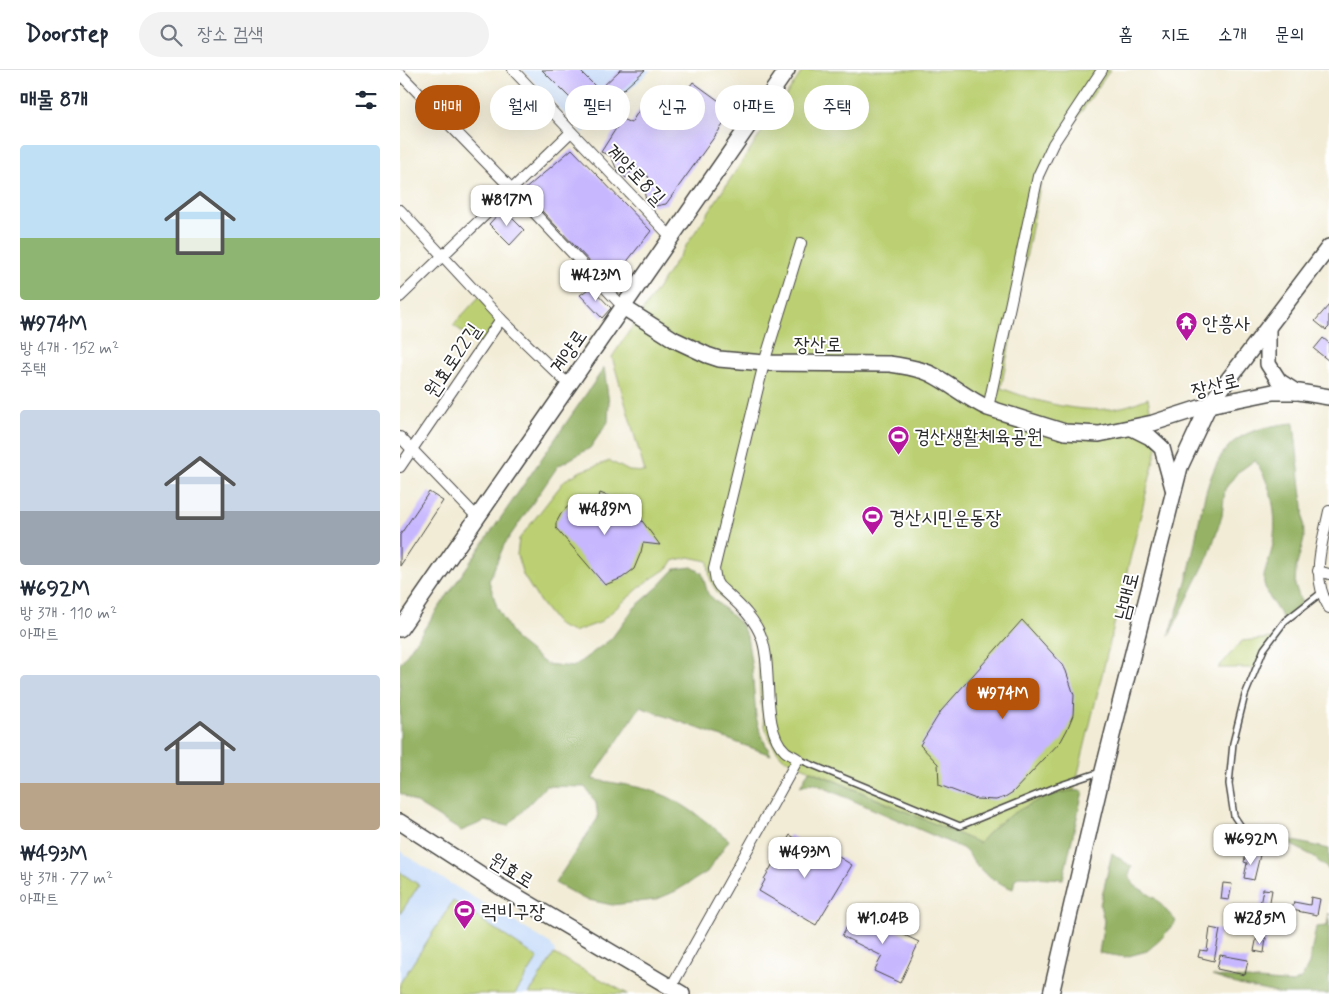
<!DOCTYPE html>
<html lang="ko">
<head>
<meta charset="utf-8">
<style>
  body { margin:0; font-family:Mynerve,"Poor Story",sans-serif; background:#f2f2f3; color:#1f2937; height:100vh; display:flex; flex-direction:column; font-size:19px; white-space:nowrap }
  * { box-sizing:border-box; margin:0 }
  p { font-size:16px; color:#747a83 }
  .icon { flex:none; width:28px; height:28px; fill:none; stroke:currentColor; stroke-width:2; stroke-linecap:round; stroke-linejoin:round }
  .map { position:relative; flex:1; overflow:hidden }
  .sheet { display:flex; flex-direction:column; background:#fff; width:400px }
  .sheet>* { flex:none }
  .banner { position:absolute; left:15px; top:15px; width:475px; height:45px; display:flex; gap:10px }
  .price { position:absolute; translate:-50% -42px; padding:0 11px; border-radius:10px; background:#fff; color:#222; font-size:16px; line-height:32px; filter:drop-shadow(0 1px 2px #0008) }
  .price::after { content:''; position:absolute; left:50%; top:30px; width:15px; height:11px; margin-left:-8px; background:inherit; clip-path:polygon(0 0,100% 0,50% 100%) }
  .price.current { background:#b45309; color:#fff }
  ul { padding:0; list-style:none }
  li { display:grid; align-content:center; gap:10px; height:265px; padding:0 20px }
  li span { display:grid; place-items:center; height:155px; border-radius:5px; color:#555 }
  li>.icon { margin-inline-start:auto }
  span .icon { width:90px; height:90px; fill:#fffc; stroke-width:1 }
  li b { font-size:21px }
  h2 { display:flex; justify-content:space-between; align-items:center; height:60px; padding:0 20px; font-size:21px }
  .chip { padding:0 18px; border-radius:22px; background:#fff; box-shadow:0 5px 20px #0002; font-size:18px; line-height:45px }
  .chip.current { background:#b45309; color:#fff }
  header { display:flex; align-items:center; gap:30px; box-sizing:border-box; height:70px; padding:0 25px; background:#fff; border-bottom:1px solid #e0e1e3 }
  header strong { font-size:24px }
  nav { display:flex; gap:28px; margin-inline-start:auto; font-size:18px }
  .search { width:350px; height:45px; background:#f2f2f3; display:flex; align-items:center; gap:12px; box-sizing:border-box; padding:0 18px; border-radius:28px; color:#747a83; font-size:19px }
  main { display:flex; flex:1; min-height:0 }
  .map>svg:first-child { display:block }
  .built { fill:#c8ddf9 }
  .green { fill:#bcd073; stroke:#747e4f }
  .forest { fill:#95b265; stroke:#606e48 }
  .building { fill:#c7b7fe }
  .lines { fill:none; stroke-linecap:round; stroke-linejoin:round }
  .lane-casing { stroke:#494845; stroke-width:8 }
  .street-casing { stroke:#494845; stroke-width:12 }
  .secondary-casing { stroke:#494845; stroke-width:18 }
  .lane { stroke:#fff; stroke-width:5 }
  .street { stroke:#fff; stroke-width:10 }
  .secondary { stroke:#fff; stroke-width:15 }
  .labels { text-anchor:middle; stroke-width:4; stroke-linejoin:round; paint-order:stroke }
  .street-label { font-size:20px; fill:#2b2b2b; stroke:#fff }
  .poi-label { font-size:20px; fill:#2b2b2b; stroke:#fff; text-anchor:start }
</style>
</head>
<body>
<header>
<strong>Doorstep</strong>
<div class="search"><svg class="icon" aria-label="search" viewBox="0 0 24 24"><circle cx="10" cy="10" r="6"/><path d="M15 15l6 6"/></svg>장소 검색</div>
<nav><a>홈</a><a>지도</a><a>소개</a><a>문의</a></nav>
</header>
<main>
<section class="sheet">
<h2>매물 8개<svg class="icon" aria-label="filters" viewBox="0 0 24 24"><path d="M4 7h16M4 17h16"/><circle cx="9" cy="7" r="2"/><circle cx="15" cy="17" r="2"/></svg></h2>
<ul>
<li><span style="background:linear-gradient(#bfe0f5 60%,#8fb573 0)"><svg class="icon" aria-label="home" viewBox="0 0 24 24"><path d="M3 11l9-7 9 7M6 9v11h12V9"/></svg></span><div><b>₩974M</b><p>방 4개 · 152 m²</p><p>주택</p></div></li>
<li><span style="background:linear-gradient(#c9d6e8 65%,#9aa5b1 0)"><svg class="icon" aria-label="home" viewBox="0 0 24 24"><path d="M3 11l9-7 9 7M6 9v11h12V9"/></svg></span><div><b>₩692M</b><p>방 3개 · 110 m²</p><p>아파트</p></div></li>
<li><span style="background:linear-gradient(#c9d6e8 70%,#b9a48a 0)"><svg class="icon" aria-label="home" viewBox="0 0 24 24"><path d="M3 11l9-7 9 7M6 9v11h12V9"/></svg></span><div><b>₩493M</b><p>방 3개 · 77 m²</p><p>아파트</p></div></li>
</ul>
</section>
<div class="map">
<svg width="929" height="924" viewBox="0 0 929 924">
  <rect width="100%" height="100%" fill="#fff"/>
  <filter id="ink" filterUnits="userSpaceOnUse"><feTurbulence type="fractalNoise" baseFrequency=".02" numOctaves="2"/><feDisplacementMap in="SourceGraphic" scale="10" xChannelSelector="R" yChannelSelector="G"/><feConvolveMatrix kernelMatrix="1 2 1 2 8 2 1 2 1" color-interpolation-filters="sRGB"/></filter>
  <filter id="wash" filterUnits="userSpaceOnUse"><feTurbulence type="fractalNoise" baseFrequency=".0096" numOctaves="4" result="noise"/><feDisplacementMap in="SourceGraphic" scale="20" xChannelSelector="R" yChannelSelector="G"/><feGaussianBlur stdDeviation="1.12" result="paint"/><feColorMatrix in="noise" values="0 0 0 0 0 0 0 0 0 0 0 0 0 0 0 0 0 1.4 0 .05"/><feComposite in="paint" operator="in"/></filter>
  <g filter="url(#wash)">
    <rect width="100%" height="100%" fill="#f2ecd6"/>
    <g class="built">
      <path d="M123 0H251L183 63Z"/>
      <path d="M0 781 43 809 151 874 155 882 129 924H0Z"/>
    </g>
    <g class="green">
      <path d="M403 0H710L653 83 641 111 601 318C637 332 683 345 722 337 731 335 740 331 748 328L757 378 674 720 643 729 596 755 579 773 383 688C351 655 365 605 353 564 347 543 324 536 314 517 309 509 309 501 308 491L289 487 273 491 269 497 245 513 199 553 173 562 159 556 140 532 123 505 117 485 119 469 165 410 181 401 210 391 229 401 245 402 212 287Z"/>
      <path d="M79 227 99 249 81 275 53 255Z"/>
      <path d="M872 568 856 598H818L842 571Z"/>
      <path d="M0 802 19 815 0 844Z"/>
      <path d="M53 831 138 888 115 924H0V913Z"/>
      <path d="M154 884 228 924H129Z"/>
    </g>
    <g class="forest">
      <path d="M204 298 209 333 208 352 190 378 158 396 104 475 89 511 97 537 115 569 146 594 173 597 211 569 234 538 258 517 275 499 292 497 302 503 308 524 340 553 347 566 352 598 356 647 361 665 371 685 240 637 192 709C217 714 245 716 268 727 291 738 310 755 329 770L307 802 276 821 255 830 212 835 184 829 155 813 198 748 196 733 185 717 146 716 108 756 85 751 61 761 0 723V594Z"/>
      <path d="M894 353 903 436 904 469 896 498 895 515 903 537 885 551C878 541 869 529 865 517 861 507 868 493 871 483 879 450 874 419 855 390L837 403 825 419 822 446 809 485 769 566C775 547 782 527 787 508 798 470 801 407 828 377 844 360 872 355 894 353Z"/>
      <path d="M409 700 579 773C585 767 591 759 598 754 619 738 656 718 683 721L663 809 620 806 615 809 613 819C600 814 583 805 575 793 570 787 569 783 562 778L413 713 400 717Z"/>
      <path d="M876 767 929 779V800L911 785Z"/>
      <path d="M712 783 732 797 729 805 734 815 755 828 776 851 760 870 747 881 725 887 699 883 704 851 700 835Z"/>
      <path d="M929 843V924H881L839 915 812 906 893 913 901 909 909 894 916 857 927 856Z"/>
    </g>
    <g id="blocks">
      <g class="building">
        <path d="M142 0H179L199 20 220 0H245L215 27 210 22 187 45Z"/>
        <path d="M293 12 333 41 266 134 255 136 246 131 244 120 249 107 234 98 226 108 217 100 211 86 201 82 222 49 231 53 243 34 265 50Z"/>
        <path d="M172 79 251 161 210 213 123 121Z"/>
        <path d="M103 139 124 160 110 175 89 154Z"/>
        <path d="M191 217 211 238 202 248 180 225Z"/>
        <path d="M929 235V257L926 260 915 251Z"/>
        <path d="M923 268 929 273V291L914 279Z"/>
        <path d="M29 422 43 431 0 496V465Z"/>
        <path d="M200 423 226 433 234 440 260 475 243 473 241 482 234 499 222 508 205 515 156 458V453L162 442 172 433 186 429 198 431Z"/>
        <path d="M622 550 663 595 666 601 674 625 673 645 667 660 661 671 613 722 605 727 596 730 576 729 539 715 538 694 520 675 541 641Z"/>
        <path d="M390 765 423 785 426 779 452 795 416 855 359 821 365 810 364 809Z"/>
        <path d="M846 783 860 785 854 810 844 808 847 793 844 792Z"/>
        <path d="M823 813 832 814 829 830 821 829Z"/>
        <path d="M863 819 872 820 869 837 860 835Z"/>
        <path d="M911 827 920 829 917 845 892 840 894 832 910 835Z"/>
        <path d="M834 835 852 838 849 854 831 851Z"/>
        <path d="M454 841 519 872 500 913 474 901 482 886 442 866Z"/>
        <path d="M810 858 820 860 814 891 798 887 800 880 807 881Z"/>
        <path d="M857 866 866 868 864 883 854 881Z"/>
        <path d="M820 885 848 890 845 905 817 899Z"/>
      </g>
    </g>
  </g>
  <g filter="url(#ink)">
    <use href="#blocks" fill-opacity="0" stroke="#494845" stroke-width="1"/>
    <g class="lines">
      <defs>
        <g id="lane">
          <path d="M398 689 560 756 658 716 700 702"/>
          <path d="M850 770 834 746 829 714 833 673 845 625 864 579 885 551 921 523"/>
        </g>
        <g id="street">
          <path d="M113 0 271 167"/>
          <path d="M0 4 112 119 223 237"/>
          <path d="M0 140 101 249 169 315"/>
          <path d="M0 227 171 62"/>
          <path d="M588 338 638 106 653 74 702 0"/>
          <path d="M0 367 77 447"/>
          <path d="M0 397 101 249"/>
          <path d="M929 441C922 475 910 506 929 538"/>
          <path d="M918 501 929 504"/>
          <path d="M271 917 398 689C394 686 388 684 385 681 361 659 373 599 362 569 355 547 336 532 319 516L316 511 314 499 364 293 401 173"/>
        </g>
        <g id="secondary">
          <path d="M223 237 275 270 307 285 319 289 364 293 489 294C503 296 518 298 531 304 551 314 568 329 588 338L665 362 699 364 753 353 809 335 873 322H899L929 327"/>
          <path d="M868 258V294L879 311 896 322"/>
          <path d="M732 358 750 367 762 378 773 418"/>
          <path d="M0 559 387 0"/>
          <path d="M0 752 99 816 282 924"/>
          <path d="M651 924 703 701 780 397 809 335 929 177"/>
        </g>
      </defs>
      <use href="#lane" class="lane-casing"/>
      <use href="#street" class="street-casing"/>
      <use href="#secondary" class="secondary-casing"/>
      <use href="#lane" class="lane"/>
      <use href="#street" class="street"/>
      <use href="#secondary" class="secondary"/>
    </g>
  </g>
  <defs>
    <symbol id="temple-pin" viewBox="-11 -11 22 30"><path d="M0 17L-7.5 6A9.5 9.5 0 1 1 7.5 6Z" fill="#b5179e" stroke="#fff"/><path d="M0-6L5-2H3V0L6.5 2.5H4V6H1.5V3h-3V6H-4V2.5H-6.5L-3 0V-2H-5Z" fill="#fff"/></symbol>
    <symbol id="stadium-pin" viewBox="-11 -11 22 30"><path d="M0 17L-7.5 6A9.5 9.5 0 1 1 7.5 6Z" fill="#b5179e" stroke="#fff"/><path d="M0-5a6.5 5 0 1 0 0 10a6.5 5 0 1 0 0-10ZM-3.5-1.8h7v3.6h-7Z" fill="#fff"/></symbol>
  </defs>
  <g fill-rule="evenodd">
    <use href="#temple-pin" x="774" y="240" width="25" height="34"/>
    <use href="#stadium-pin" x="486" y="354" width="25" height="34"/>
    <use href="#stadium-pin" x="460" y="434" width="25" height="34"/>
    <use href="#stadium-pin" x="52" y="828" width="25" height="34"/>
  </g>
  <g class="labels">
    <g class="street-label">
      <text transform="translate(236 104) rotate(46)" y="7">계양로8길</text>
      <text x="418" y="281">장산로</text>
      <text transform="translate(168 281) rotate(-55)" y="7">계양로</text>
      <text transform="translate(52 290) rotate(-56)" y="7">원효로22길</text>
      <text transform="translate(815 315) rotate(-14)" y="7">장산로</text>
      <text transform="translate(726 526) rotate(-76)" y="7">남매로</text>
      <text transform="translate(112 800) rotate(32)" y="7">원효로</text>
    </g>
    <g class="poi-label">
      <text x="802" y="260">안흥사</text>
      <text x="514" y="373">경산생활체육공원</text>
      <text x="489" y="454">경산시민운동장</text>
      <text x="81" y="848">럭비구장</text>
    </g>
  </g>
</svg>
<b class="price" style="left:107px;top:157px">₩817M</b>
<b class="price" style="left:196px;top:232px">₩423M</b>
<b class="price" style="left:205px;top:466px">₩489M</b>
<b class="price current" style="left:603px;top:650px">₩974M</b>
<b class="price" style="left:851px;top:796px">₩692M</b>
<b class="price" style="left:405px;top:809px">₩493M</b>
<b class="price" style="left:483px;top:875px">₩1.04B</b>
<b class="price" style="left:860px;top:875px">₩285M</b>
<div class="banner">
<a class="chip current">매매</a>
<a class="chip">월세</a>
<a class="chip">필터</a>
<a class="chip">신규</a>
<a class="chip">아파트</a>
<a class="chip">주택</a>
</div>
</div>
</main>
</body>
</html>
